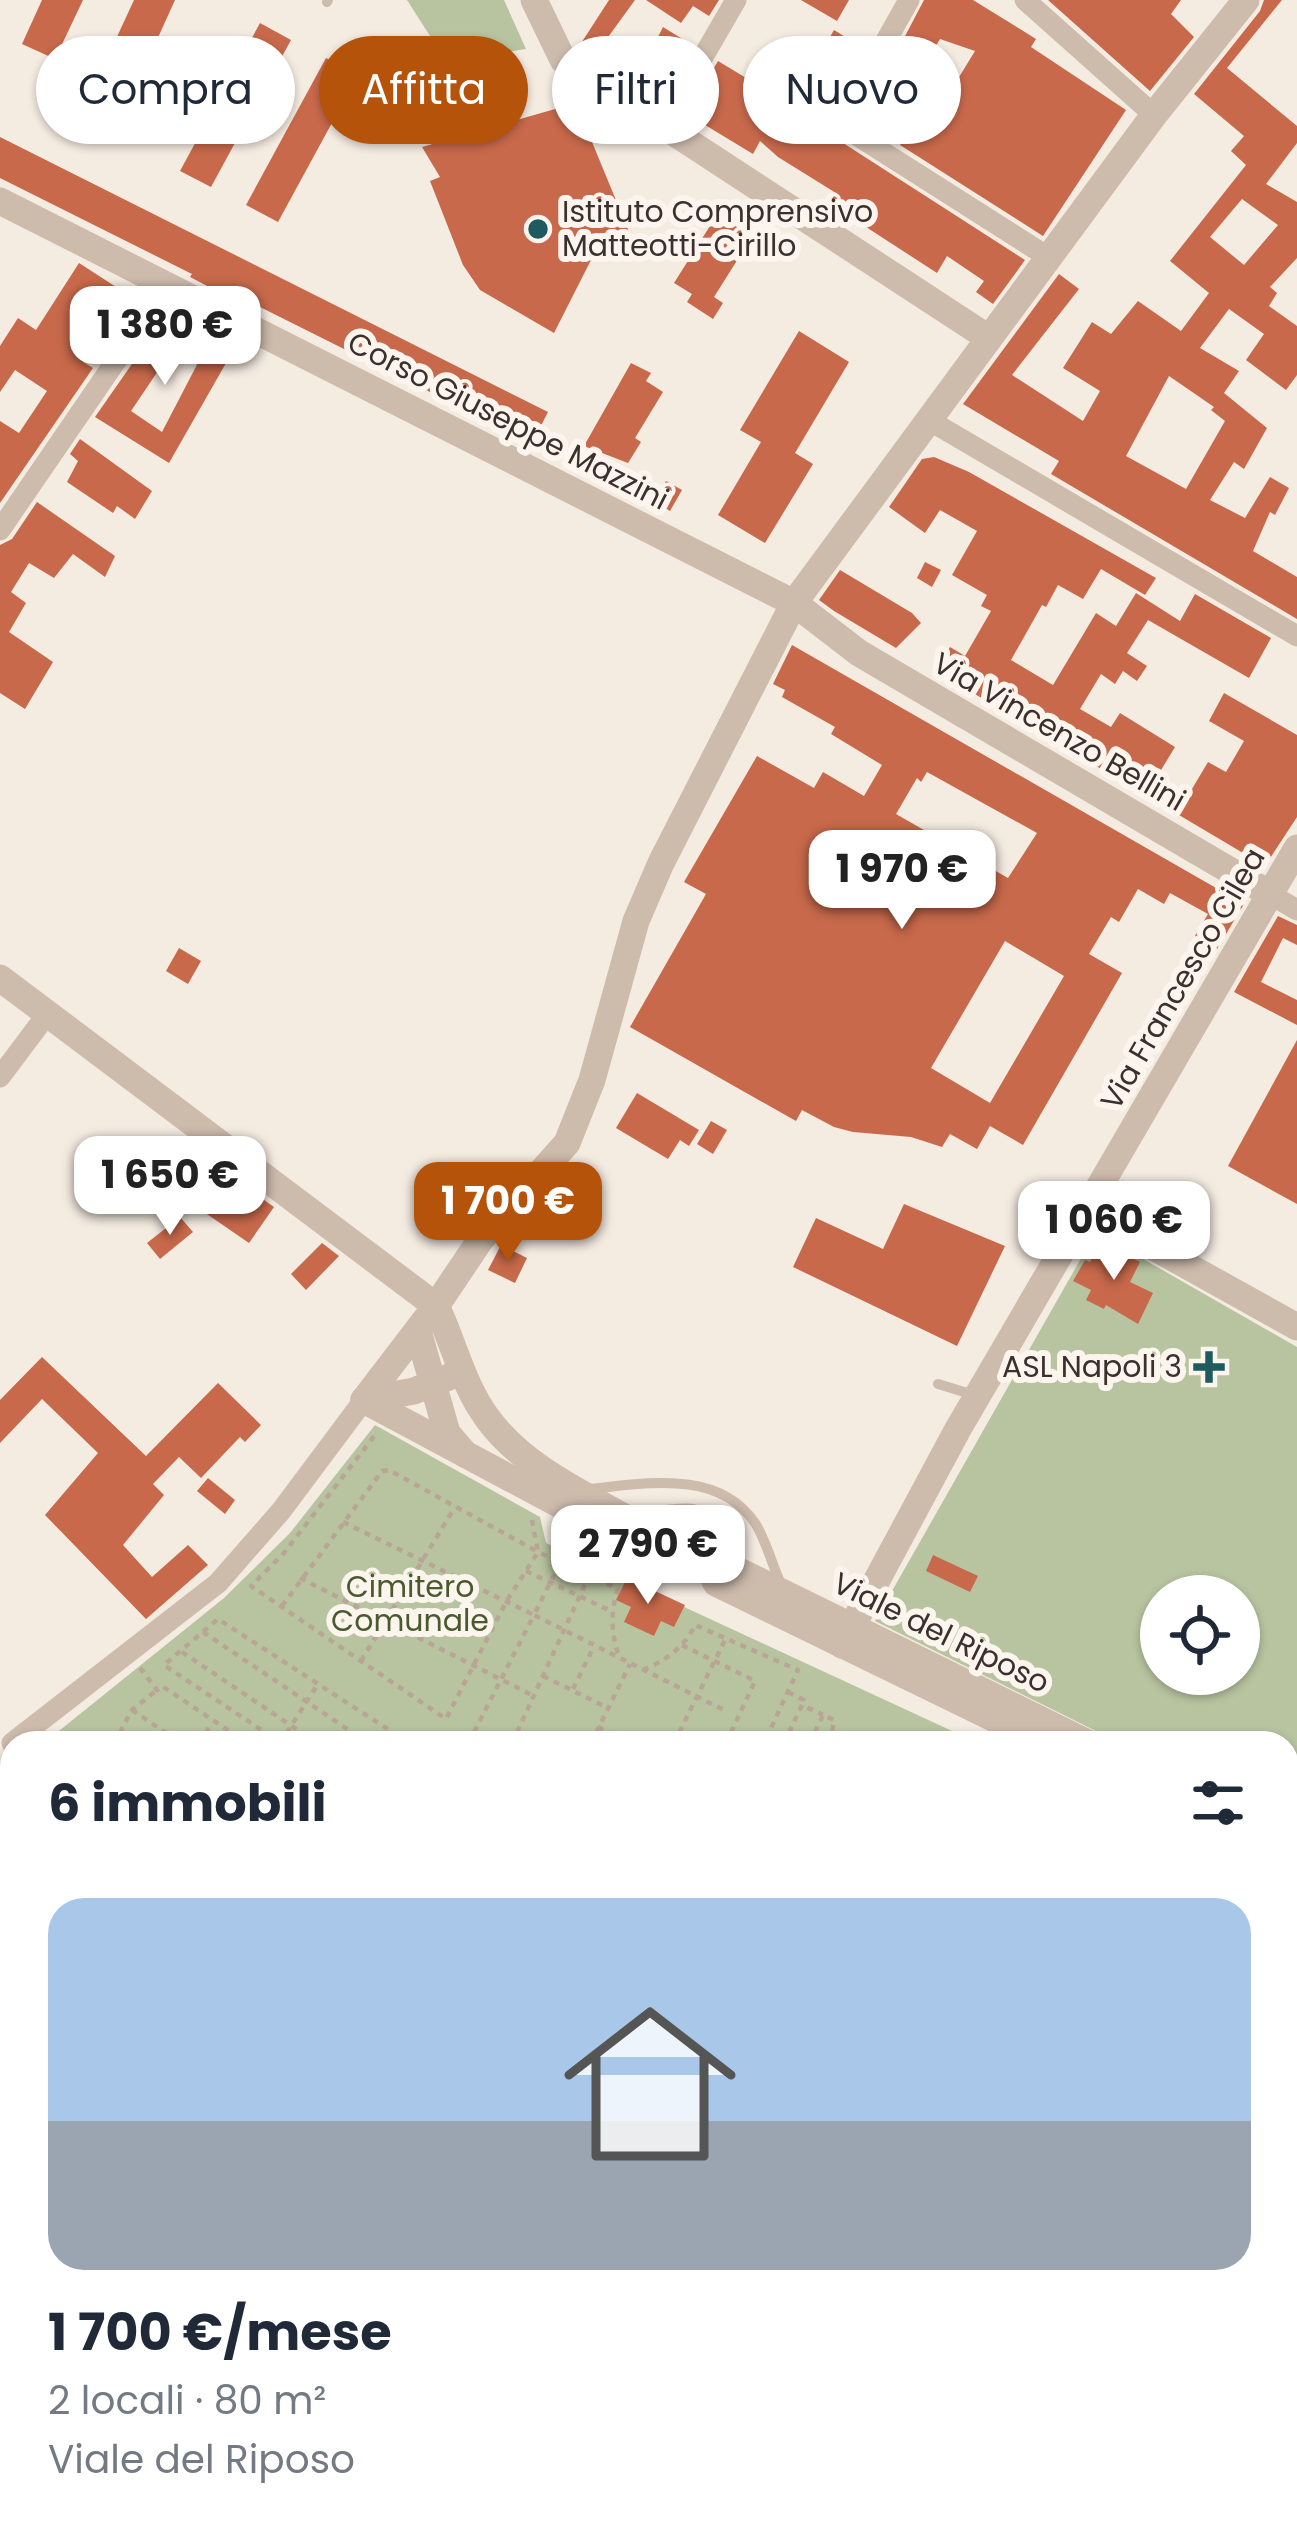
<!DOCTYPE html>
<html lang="it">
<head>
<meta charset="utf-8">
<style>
  body { margin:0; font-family:Poppins,sans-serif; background:#f6f6f7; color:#1f2937; height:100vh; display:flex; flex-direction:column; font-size:45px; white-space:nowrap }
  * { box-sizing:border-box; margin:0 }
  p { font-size:39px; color:#747a83 }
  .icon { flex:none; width:66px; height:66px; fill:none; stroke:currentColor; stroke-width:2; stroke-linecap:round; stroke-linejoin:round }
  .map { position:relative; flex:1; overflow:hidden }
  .side { position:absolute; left:0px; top:1731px; width:1299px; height:804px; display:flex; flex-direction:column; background:#fff; border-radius:36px 36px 0 0; box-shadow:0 3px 9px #0004 }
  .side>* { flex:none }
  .hud { position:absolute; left:36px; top:36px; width:1227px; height:108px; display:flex; gap:24px }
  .buttons { position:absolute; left:1140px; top:1575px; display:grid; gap:24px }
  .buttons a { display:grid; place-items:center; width:120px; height:120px; border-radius:50%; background:#fff; box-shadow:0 3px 9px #0004; font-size:60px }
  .price { position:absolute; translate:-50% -102px; padding:0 27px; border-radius:24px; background:#fff; color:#222; font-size:39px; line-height:78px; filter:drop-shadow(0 3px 6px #0008) }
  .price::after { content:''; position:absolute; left:50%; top:72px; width:36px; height:27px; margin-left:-18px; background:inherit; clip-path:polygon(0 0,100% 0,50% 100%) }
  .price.selected { background:#b45309; color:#fff }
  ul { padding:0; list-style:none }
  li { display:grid; align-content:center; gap:24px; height:636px; padding:0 48px }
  li span { display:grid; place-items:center; height:372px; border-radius:36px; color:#555 }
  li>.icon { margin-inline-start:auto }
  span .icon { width:216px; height:216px; fill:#fffc; stroke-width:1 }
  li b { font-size:51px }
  h2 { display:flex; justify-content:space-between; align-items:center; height:144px; padding:0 48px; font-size:51px }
  .pill { padding:0 42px; border-radius:54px; background:#fff; box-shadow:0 3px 9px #0004; font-size:42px; line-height:108px }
  .pill.selected { background:#b45309; color:#fff }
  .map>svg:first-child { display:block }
  .green { fill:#b8c4a0; fill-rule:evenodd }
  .building { fill:#c8694b; fill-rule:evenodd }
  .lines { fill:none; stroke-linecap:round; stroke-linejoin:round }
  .path { stroke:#b9a596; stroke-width:4.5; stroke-dasharray:6 6; stroke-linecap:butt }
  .service { stroke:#cdbbac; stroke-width:10 }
  .minor { stroke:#cdbbac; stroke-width:21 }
  .tertiary { stroke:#cdbbac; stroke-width:27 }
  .poi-dot { fill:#1f5a5e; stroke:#fbf5ee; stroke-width:4.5 }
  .labels { text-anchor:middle; stroke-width:12; stroke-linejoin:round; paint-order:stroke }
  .poi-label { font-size:30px; fill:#3b302b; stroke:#fbf5ee; text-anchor:start }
  .street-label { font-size:30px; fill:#3b302b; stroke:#fbf5ee }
  .park-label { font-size:30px; fill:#4a5a2e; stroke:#fbf5ee }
</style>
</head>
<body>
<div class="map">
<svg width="1297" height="2535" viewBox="0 0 1297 2535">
  <rect width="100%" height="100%" fill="#f4ebe1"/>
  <g class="green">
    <path d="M407 0H504L526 49 446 61Z"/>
    <path d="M1096 1232 1297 1347V1831L1287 1826V1743H1120L875 1621ZM1161 1596H1239V1674H1161Z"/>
    <path d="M375 1425 540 1517 546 1543 978 1743H44L224 1598 290 1533Z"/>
    <path d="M12 1766V1827L0 1821V1775Z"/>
    <path d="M1287 1894 1297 1898V2073L1287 2087Z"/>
    <path d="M1297 2079V2147L1287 2140V2093Z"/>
  </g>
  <g class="building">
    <path d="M42 0H83L55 59 22 44Z"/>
    <path d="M134 0H175L132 95 97 80Z"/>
    <path d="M609 0H635L603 44 643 67 663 27 692 45 660 101 578 48Z"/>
    <path d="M646 0H719L709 16 693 6 681 23Z"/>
    <path d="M801 0H849L837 21Z"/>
    <path d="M924 0H973L1036 39 1031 47 1126 110 1043 236 900 145 941 81 953 87 975 51 940 39 928 59 917 53 908 69 892 61Z"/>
    <path d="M1048 0H1181L1171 14 1194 37 1150 91Z"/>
    <path d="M1264 0H1282L1227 68 1297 126V143L1266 184 1297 202V258L1270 287 1277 293 1269 306 1297 326V375L1286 390 1246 360 1264 334 1229 309 1200 348 1239 371 1224 393 1267 428 1244 469 1234 462 1210 500 1245 518 1270 477 1289 488 1275 515 1270 512 1253 551 1297 577V619L1051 474 1059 461 963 404 1059 274 1079 289 1012 375 1083 421 1100 391 1063 368 1092 322 1111 334 1138 301 1181 331 1209 293 1170 261 1246 165 1231 151 1244 136 1194 94 1260 11ZM1242 199 1278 225 1244 265 1210 237ZM1169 376 1214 407 1211 410 1225 421 1186 489 1126 456Z"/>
    <path d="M260 23 291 40 211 187 180 171Z"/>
    <path d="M834 30 855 43 845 62 854 68 826 117V132L1025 260 993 304 976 292 984 281 947 256 937 273 829 203 836 193 778 157 760 141 753 154 687 114 718 61 791 105Z"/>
    <path d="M326 58 358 75 278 222 246 205Z"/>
    <path d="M576 103 634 244 627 253 591 260 554 333 480 290 463 265 430 181 440 177 422 147Z"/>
    <path d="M0 137 548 412 532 443 256 305 254 309 215 286 213 289 190 277 192 274 0 178Z"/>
    <path d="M720 210 753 235 714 297 723 303 713 319 687 302 692 294 674 283Z"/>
    <path d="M79 263 127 294 83 362 93 368 0 503V421L19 433 47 391 15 370 0 392V346L18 318 36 330Z"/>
    <path d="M171 308 193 319 131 411 162 432 215 330 238 342 169 463 95 417Z"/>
    <path d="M799 331 849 362 795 453 813 464 765 543 718 515 761 442 740 430Z"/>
    <path d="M631 363 651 373 646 381 663 392 635 438 641 442 628 463 584 446Z"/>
    <path d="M80 439 152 491 135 519 117 506 113 513 67 482 78 461 70 454Z"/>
    <path d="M934 457 969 472 1156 578 1145 595 1101 569 1083 599 1058 585 1046 607 1042 605 1011 660 1053 685 1096 613 1116 626 1136 593 1180 621 1195 594 1271 638 1249 678 1148 620 1127 653 1147 666 1137 681 1123 671 1115 684 1101 674 1080 709 1111 727 1120 713 1175 747 1158 775 1189 794 1208 762 1226 772 1244 741 1209 721 1224 693 1297 735V817L1265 866 936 671 950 647 965 656 991 611 981 606 987 595 952 575 977 531 940 510 925 533 889 507 922 459Z"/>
    <path d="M666 481 682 490 670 511 654 501Z"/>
    <path d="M37 502 115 556 105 577 73 554 54 578 29 563 11 592 26 603 9 632 53 662 25 709 0 693V545L12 539Z"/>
    <path d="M925 562 941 570 932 587 917 578Z"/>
    <path d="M840 570 912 613 921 623 896 648 834 611 819 600Z"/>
    <path d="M792 645 1244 904 1217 949 1195 936 1208 914 1170 893 1164 904 1138 889 1119 922 1111 917 1089 954 1122 973 1023 1145 990 1126 977 1149 950 1134 942 1147 911 1137 853 1132 834 1127 802 1110 796 1121 630 1027 706 894 684 882 757 756 814 788 823 772 864 796 882 765 831 734 835 727 782 697 785 690 773 684ZM927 772 1037 833 1008 878 896 814 917 778 921 782ZM1005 941 1064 976 990 1103 931 1068Z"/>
    <path d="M1278 916 1297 925V945L1283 938 1261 982 1297 1000V1025L1234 992Z"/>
    <path d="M179 948 201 961 188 984 166 971Z"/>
    <path d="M1297 1040V1204L1228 1166Z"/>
    <path d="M637 1093 699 1130 689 1146 680 1140 668 1159 616 1128Z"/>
    <path d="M711 1121 727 1130 713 1154 697 1144Z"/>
    <path d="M200 1154 274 1207 249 1243 201 1210 214 1192 187 1173Z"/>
    <path d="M904 1204 1005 1246 957 1346 793 1267 816 1218 883 1249Z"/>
    <path d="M180 1217 193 1232 160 1259 147 1243Z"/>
    <path d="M1100 1242 1140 1262 1130 1282 1153 1293 1138 1324 1106 1305 1104 1309 1086 1300 1091 1290 1073 1281 1085 1260 1090 1262Z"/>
    <path d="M322 1243 339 1256 306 1290 291 1274Z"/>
    <path d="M501 1245 527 1258 515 1283 488 1270Z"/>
    <path d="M42 1357 146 1456 218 1383 261 1425 245 1442 240 1437 201 1478 179 1457 153 1484 164 1495 123 1545 152 1577 188 1545 208 1565 146 1619 45 1515 98 1453 42 1399 0 1443V1400Z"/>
    <path d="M208 1478 235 1500 225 1514 197 1491Z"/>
    <path d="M933 1555 978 1576 970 1592 926 1571Z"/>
    <path d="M627 1578 685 1605 674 1627 661 1621 654 1636 624 1622 631 1607 616 1600Z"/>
  </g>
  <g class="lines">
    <g class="path">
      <path d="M532 1520 538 1552 618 1589C610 1611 611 1637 620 1658"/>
      <path d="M343 1522 534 1615 560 1563"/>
      <path d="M526 1571 613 1612"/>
      <path d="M300 1578 534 1696"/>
      <path d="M282 1606 382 1471 389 1470 538 1552 506 1602 446 1719 251 1586 283 1554 376 1434"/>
      <path d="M203 1632 368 1743"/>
      <path d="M682 1645 755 1681 726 1743"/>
      <path d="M182 1652 317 1743"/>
      <path d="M361 1661 455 1507"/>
      <path d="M140 1668 157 1690 162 1686 247 1743"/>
      <path d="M643 1670C665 1661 685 1647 695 1625L798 1670 764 1743"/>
      <path d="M543 1676 608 1708"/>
      <path d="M573 1689 594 1646"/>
      <path d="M788 1692 804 1700 802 1705"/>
      <path d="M132 1710 181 1743"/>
      <path d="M598 1727 630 1743"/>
      <path d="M91 1740 96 1733 112 1742"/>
      <path d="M114 1743 132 1710 157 1690"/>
      <path d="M199 1743 212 1723"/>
      <path d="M280 1743 318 1684"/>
      <path d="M281 1743 164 1665 218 1619 409 1743"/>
      <path d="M474 1743 472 1736 534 1615 724 1710"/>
      <path d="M512 1743 589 1576"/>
      <path d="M591 1743 630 1664"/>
      <path d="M674 1743 725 1640"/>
      <path d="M784 1743 802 1705 823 1715"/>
      <path d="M810 1743 823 1715 834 1720 830 1743"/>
      <path d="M5 1807 12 1801"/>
    </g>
    <g class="service">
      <path d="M327 2 328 0"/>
      <path d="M938 1384 974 1395"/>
      <path d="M589 1489C643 1484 718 1468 755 1523 766 1540 772 1565 781 1584"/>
    </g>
    <g class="minor">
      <path d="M909 0 839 124 1048 257"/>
      <path d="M1025 0 1154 115"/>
      <path d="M663 126 736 0"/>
      <path d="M927 419 1297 636"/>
      <path d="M0 530 168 285"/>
      <path d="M1270 894 1297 910"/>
      <path d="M0 1077 48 1013"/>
      <path d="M12 1743 218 1583 281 1511 364 1400"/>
      <path d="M0 2049 12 2032"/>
      <path d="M0 2269 12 2277"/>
      <path d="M1287 2308 1297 2293"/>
      <path d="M0 2420 12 2400"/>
      <path d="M13 2523 36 2535"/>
      <path d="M1184 2523 1188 2535"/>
      <path d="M1143 2535 1151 2523"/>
    </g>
    <g class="tertiary">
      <path d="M534 0 563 60 987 337"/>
      <path d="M0 201 794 603 859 653 1270 894"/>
      <path d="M0 978 436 1306C454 1343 463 1386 488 1419 522 1465 577 1491 626 1518 682 1529 700 1488 731 1567L1088 1743"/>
      <path d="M1087 1210 1297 1327"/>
      <path d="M418 1331 447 1433 465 1454"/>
      <path d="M364 1400 436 1306 481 1239 567 1143 592 1080 636 921 661 863 794 603 1154 115 1246 0"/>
      <path d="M364 1400 622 1538C634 1541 640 1539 652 1537 691 1528 701 1552 716 1583L1044 1743"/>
      <path d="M364 1400 414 1391 449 1377"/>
      <path d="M842 1645 958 1429 1297 848"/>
      <path d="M1287 1842 1297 1847"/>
    </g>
  </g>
  <g class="poi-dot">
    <circle cx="538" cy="229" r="12"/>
    <path d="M1203 1349h12v12h12v12h-12v12h-12v-12h-12v-12h12z"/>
  </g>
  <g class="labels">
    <g class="poi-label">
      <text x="562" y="222">Istituto Comprensivo<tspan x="562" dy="34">Matteotti-Cirillo</tspan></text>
      <text x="1182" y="1377" text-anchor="end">ASL Napoli 3</text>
    </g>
    <g class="street-label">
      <text transform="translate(508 421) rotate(27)" y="10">Corso Giuseppe Mazzini</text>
      <text transform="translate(1059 732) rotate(30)" y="10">Via Vincenzo Bellini</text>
      <text transform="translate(1183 979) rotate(-60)" y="10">Via Francesco Cilea</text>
      <text transform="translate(941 1633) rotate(26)" y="10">Viale del Riposo</text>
    </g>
    <g class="park-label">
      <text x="410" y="1597">Cimitero<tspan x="410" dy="34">Comunale</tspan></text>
    </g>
  </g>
</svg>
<div class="buttons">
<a><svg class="icon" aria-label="locate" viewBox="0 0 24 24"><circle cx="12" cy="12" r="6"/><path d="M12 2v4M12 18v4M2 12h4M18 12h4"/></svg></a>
</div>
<b class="price" style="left:165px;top:388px">1 380 €</b>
<b class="price" style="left:902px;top:932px">1 970 €</b>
<b class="price" style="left:170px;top:1238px">1 650 €</b>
<b class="price selected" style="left:508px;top:1264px">1 700 €</b>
<b class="price" style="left:1114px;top:1283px">1 060 €</b>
<b class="price" style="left:648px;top:1607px">2 790 €</b>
<div class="hud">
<a class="pill">Compra</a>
<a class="pill selected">Affitta</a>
<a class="pill">Filtri</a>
<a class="pill">Nuovo</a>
</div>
<section class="side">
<h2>6 immobili<svg class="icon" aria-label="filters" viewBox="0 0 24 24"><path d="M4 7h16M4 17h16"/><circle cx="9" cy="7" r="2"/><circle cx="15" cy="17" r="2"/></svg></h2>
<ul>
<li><span style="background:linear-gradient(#a9c7e8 60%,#9aa5b1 0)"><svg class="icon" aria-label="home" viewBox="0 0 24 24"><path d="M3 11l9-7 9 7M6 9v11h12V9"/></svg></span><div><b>1 700 €/mese</b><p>2 locali · 80 m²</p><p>Viale del Riposo</p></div></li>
</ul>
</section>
</div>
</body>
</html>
